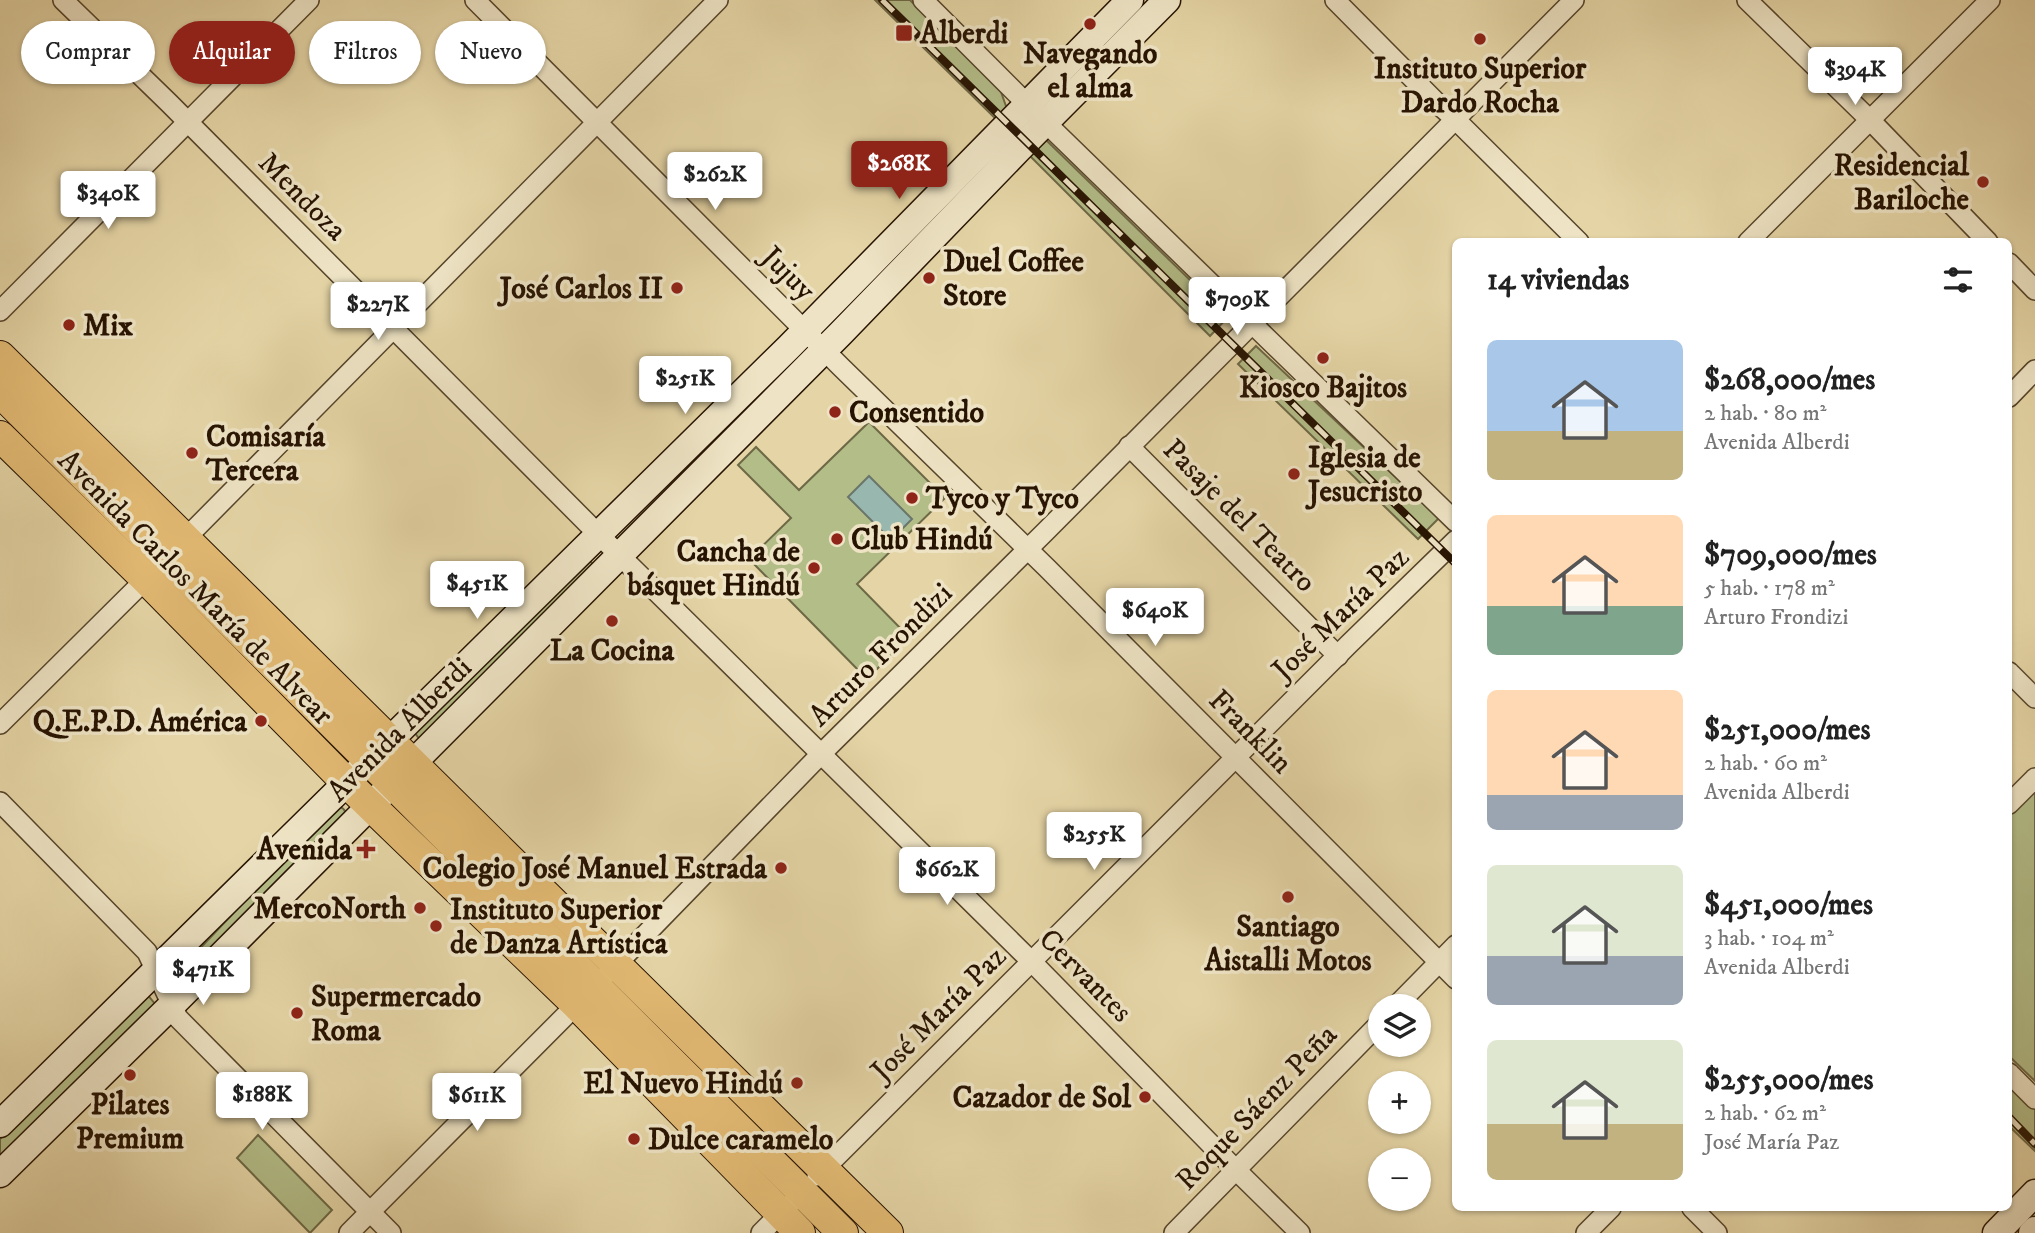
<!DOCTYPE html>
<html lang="es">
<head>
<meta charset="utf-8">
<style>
  body { margin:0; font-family:"IM FELL DW Pica",serif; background:#f2f2f2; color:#222; height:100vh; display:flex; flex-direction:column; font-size:26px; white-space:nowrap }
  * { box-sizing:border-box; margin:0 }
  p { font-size:23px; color:#767676 }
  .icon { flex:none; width:38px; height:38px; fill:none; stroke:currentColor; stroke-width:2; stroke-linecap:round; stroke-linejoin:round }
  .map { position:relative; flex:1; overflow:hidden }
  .drawer { position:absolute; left:1452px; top:238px; width:560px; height:973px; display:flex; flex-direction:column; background:#fff; border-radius:10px; box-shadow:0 2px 5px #0004 }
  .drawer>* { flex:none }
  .top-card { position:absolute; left:21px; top:21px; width:665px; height:63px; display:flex; gap:14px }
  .buttons { position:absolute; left:1368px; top:994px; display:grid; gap:14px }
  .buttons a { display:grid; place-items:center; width:63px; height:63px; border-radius:50%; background:#fff; box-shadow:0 2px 5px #0004; font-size:35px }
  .price { position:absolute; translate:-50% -60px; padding:0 16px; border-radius:7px; background:#fff; color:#222; font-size:23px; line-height:46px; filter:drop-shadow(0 2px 4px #0008) }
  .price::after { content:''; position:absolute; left:50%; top:42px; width:21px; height:16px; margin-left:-10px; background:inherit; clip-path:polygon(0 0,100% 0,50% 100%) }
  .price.selected { background:#8f2418; color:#fff }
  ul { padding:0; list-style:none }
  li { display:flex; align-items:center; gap:21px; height:175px; padding:0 35px }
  li span { display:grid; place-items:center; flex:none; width:196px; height:140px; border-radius:10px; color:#555 }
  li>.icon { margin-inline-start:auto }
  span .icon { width:84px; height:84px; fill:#fffc; stroke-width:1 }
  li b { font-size:30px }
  h2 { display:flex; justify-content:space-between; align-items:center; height:84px; padding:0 35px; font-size:30px }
  .tag { padding:0 24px; border-radius:32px; background:#fff; box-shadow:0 2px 5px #0004; font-size:24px; line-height:63px }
  .tag.selected { background:#8f2418; color:#fff }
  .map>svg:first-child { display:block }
  .green { fill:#b3bd88; stroke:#6d6845; stroke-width:2 }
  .water { fill:#98b7af; stroke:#6b756a; stroke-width:2 }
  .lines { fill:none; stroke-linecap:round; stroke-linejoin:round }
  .street-casing { stroke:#56442b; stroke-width:22 }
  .secondary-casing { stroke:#271302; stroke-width:29 }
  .primary-casing { stroke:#271302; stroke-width:32 }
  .street { stroke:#eee4c5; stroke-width:19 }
  .secondary { stroke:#eee4c5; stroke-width:26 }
  .primary { stroke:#e2ba73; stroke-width:30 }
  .rail-casing { stroke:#271302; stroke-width:8 }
  .rail { stroke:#eee4c5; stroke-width:5; stroke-dasharray:16; stroke-linecap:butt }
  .poi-dot { fill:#8f2418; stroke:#eee4c5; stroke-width:2.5 }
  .labels { text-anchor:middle; stroke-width:7; stroke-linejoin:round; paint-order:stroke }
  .poi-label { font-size:30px; font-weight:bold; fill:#271302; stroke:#eee4c5; text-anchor:start }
  .street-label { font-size:30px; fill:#271302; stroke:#eee4c5 }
</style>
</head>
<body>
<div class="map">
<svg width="2035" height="1233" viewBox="0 0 2035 1233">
  <rect width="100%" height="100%" fill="#e5d5a6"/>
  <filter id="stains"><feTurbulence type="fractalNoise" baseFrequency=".00286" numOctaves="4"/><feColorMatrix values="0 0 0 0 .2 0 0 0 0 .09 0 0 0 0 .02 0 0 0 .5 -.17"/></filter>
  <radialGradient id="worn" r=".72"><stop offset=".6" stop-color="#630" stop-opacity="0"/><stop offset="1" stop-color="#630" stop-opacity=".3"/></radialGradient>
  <g class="green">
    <path d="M875 0H910L1001 92 1007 109 996 119Z"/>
    <path d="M1044 138 1228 317 1210 336 1028 154Z"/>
    <path d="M1256 346 1439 518 1418 539 1238 364Z"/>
    <path d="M869 422 945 498 857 584 909 637 867 679 749 559 791 518 738 465 756 447 799 490Z"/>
    <path d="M590 561 594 565 420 740 415 733Z"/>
    <path d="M2035 788V1081L2009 1056V814Z"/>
    <path d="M335 806C342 806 346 810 347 817L198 969 189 960Z"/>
    <path d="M147 994 155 1004 0 1156V1139Z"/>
    <path d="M2009 1080 2035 1104V1151L2009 1126Z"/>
    <path d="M258 1135 332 1210 310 1233 237 1158Z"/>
  </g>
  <path class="water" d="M869 476 912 519 891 540 848 497Z"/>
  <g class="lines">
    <defs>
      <g id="street">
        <path d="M63 0 169 103 598 534 1032 962 1236 1170 1300 1233"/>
        <path d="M475 0 841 367 1047 568 1456 979"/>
        <path d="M923 0 1046 123 1456 522"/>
        <path d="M1335 0 1439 105 1456 120 1579 242"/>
        <path d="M1747 0 1870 120 1988 242"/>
        <path d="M1748 242 1990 0"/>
        <path d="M2009 263 2035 290"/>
        <path d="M0 311 309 0"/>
        <path d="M2009 397 2035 370"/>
        <path d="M1129 446 1338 656"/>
        <path d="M179 545 718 0"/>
        <path d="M2009 672 2035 698"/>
        <path d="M0 724 153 572"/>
        <path d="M0 802 147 952 178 1018 391 1233"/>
        <path d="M2009 804 2035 778"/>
        <path d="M608 973 822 753 1045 532 1574 0"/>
        <path d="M1396 1006 1456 945"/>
        <path d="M2009 1073 2035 1099"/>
        <path d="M817 1176 1349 644 1456 540"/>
        <path d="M1692 1208 1717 1233"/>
        <path d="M349 1233 584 997"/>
        <path d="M761 1233 789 1205"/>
        <path d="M1174 1233 1381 1022"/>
        <path d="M1586 1233 1611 1208"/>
      </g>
      <g id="secondary">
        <path d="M0 1124 789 347 1130 0"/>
        <path d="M0 1174 173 1004 841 333 1018 150 1167 0"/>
        <path d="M1996 1233 2035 1193"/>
        <path d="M2032 1233 2035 1230"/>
      </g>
      <g id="primary">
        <path d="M0 356 888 1233"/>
        <path d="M0 392 843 1233"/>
        <path d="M0 436 146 579 347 783 576 1004 800 1233"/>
      </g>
    </defs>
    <use href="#street" class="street-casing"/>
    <use href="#secondary" class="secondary-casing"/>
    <use href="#primary" class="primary-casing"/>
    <use href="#street" class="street"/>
    <use href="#secondary" class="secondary"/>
    <use href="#primary" class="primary"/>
    <defs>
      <g id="rail">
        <path d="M882 0 1456 564"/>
        <path d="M2009 1117 2035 1144"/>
      </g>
    </defs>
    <use href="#rail" class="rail-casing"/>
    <use href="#rail" class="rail"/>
  </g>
  <g class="poi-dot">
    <circle cx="1090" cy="24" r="7"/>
    <rect x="895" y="24" width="18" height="18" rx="3.5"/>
    <circle cx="1480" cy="39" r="7"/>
    <circle cx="1983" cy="182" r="7"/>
    <circle cx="929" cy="278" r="7"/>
    <circle cx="677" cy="288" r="7"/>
    <circle cx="69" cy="325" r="7"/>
    <circle cx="1323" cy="358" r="7"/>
    <circle cx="835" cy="412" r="7"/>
    <circle cx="192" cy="453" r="7"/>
    <circle cx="1294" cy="474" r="7"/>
    <circle cx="912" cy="498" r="7"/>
    <circle cx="837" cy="539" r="7"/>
    <circle cx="814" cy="568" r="7"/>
    <circle cx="612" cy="621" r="7"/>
    <circle cx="261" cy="721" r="7"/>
    <path d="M362.5 838.5h7v7h7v7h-7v7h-7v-7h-7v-7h7z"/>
    <circle cx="781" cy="868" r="7"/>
    <circle cx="1288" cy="897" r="7"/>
    <circle cx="420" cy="908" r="7"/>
    <circle cx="436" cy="926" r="7"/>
    <circle cx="297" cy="1013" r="7"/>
    <circle cx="130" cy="1075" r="7"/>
    <circle cx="797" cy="1083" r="7"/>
    <circle cx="1145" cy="1097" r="7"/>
    <circle cx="634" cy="1139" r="7"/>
  </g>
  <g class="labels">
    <g class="poi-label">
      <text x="920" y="43">Alberdi</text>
      <text x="1090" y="63" text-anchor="middle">Navegando<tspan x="1090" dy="34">el alma</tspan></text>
      <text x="1480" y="78" text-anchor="middle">Instituto Superior<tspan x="1480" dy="34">Dardo Rocha</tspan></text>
      <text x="1969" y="175" text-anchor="end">Residencial<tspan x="1969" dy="34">Bariloche</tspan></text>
      <text x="943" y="271">Duel Coffee<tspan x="943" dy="34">Store</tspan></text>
      <text x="663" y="298" text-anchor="end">José Carlos II</text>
      <text x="83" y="335">Mix</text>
      <text x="1323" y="397" text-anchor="middle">Kiosco Bajitos</text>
      <text x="849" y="422">Consentido</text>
      <text x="206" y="446">Comisaría<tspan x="206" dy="34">Tercera</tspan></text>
      <text x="1308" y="467">Iglesia de<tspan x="1308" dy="34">Jesucristo</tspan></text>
      <text x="926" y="508">Tyco y Tyco</text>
      <text x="851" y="549">Club Hindú</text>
      <text x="800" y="561" text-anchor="end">Cancha de<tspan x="800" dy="34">básquet Hindú</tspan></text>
      <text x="612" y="660" text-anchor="middle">La Cocina</text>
      <text x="247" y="731" text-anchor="end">Q.E.P.D. América</text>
      <text x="352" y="859" text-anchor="end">Avenida</text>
      <text x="767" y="878" text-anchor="end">Colegio José Manuel Estrada</text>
      <text x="406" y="918" text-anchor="end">MercoNorth</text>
      <text x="450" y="919">Instituto Superior<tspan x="450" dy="34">de Danza Artística</tspan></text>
      <text x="1288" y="936" text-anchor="middle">Santiago<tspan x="1288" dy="34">Aistalli Motos</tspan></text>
      <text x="311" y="1006">Supermercado<tspan x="311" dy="34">Roma</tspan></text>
      <text x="783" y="1093" text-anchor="end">El Nuevo Hindú</text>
      <text x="1131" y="1107" text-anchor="end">Cazador de Sol</text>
      <text x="130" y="1114" text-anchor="middle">Pilates<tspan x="130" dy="34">Premium</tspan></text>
      <text x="648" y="1149">Dulce caramelo</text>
    </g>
    <g class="street-label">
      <text transform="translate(303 196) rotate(45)" y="10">Mendoza</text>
      <text transform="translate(789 273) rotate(45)" y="10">Jujuy</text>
      <text transform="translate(1240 515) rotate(45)" y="10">Pasaje del Teatro</text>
      <text transform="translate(196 587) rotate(45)" y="10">Avenida Carlos María de Alvear</text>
      <text transform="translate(1340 613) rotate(-44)" y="10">José María Paz</text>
      <text transform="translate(880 654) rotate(-45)" y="10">Arturo Frondizi</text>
      <text transform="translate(399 729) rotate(-45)" y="10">Avenida Alberdi</text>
      <text transform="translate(1251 731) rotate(45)" y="10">Franklin</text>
      <text transform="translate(1086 975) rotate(45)" y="10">Cervantes</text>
      <text transform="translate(938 1013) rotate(-45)" y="10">José María Paz</text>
      <text transform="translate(1256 1107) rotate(-46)" y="10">Roque Sáenz Peña</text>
    </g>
  </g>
  <rect width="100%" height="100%" filter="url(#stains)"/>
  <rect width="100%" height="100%" fill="url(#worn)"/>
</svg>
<div class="buttons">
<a><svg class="icon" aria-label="layers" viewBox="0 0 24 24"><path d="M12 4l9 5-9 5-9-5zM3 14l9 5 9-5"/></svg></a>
<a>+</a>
<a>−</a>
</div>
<b class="price" style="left:1855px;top:107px">$394K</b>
<b class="price selected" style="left:899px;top:201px">$268K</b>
<b class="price" style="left:715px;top:212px">$262K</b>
<b class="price" style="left:108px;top:231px">$340K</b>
<b class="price" style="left:1237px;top:337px">$709K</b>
<b class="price" style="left:378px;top:342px">$227K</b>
<b class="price" style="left:685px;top:416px">$251K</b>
<b class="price" style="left:477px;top:621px">$451K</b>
<b class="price" style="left:1155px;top:648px">$640K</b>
<b class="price" style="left:1094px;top:872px">$255K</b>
<b class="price" style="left:947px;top:907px">$662K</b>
<b class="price" style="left:203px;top:1007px">$471K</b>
<b class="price" style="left:262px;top:1132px">$188K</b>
<b class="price" style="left:477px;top:1133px">$611K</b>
<div class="top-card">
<a class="tag">Comprar</a>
<a class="tag selected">Alquilar</a>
<a class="tag">Filtros</a>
<a class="tag">Nuevo</a>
</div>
<section class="drawer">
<h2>14 viviendas<svg class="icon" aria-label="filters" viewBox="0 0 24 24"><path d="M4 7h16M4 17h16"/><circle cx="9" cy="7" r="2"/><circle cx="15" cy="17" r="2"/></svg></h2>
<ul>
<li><span style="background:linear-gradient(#a9c7e8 65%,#c2b280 0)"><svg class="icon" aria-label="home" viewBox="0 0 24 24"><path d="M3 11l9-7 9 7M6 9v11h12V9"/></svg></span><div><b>$268,000/mes</b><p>2 hab. · 80 m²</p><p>Avenida Alberdi</p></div></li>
<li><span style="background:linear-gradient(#ffd9b3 65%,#7fa58c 0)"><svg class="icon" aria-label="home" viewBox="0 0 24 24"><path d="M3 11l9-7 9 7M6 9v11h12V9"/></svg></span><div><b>$709,000/mes</b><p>5 hab. · 178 m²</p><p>Arturo Frondizi</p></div></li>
<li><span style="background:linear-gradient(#ffd9b3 75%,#9aa5b1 0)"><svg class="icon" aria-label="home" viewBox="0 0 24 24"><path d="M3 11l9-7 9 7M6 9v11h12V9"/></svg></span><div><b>$251,000/mes</b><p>2 hab. · 60 m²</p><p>Avenida Alberdi</p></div></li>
<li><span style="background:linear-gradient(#dfe7d0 65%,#9aa5b1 0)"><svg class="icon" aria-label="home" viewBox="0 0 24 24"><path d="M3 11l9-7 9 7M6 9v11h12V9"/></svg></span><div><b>$451,000/mes</b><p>3 hab. · 104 m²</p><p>Avenida Alberdi</p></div></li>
<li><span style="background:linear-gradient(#dfe7d0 60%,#c2b280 0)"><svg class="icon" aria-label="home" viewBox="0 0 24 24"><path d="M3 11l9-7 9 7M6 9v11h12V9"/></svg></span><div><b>$255,000/mes</b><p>2 hab. · 62 m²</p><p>José María Paz</p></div></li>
</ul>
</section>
</div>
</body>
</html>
